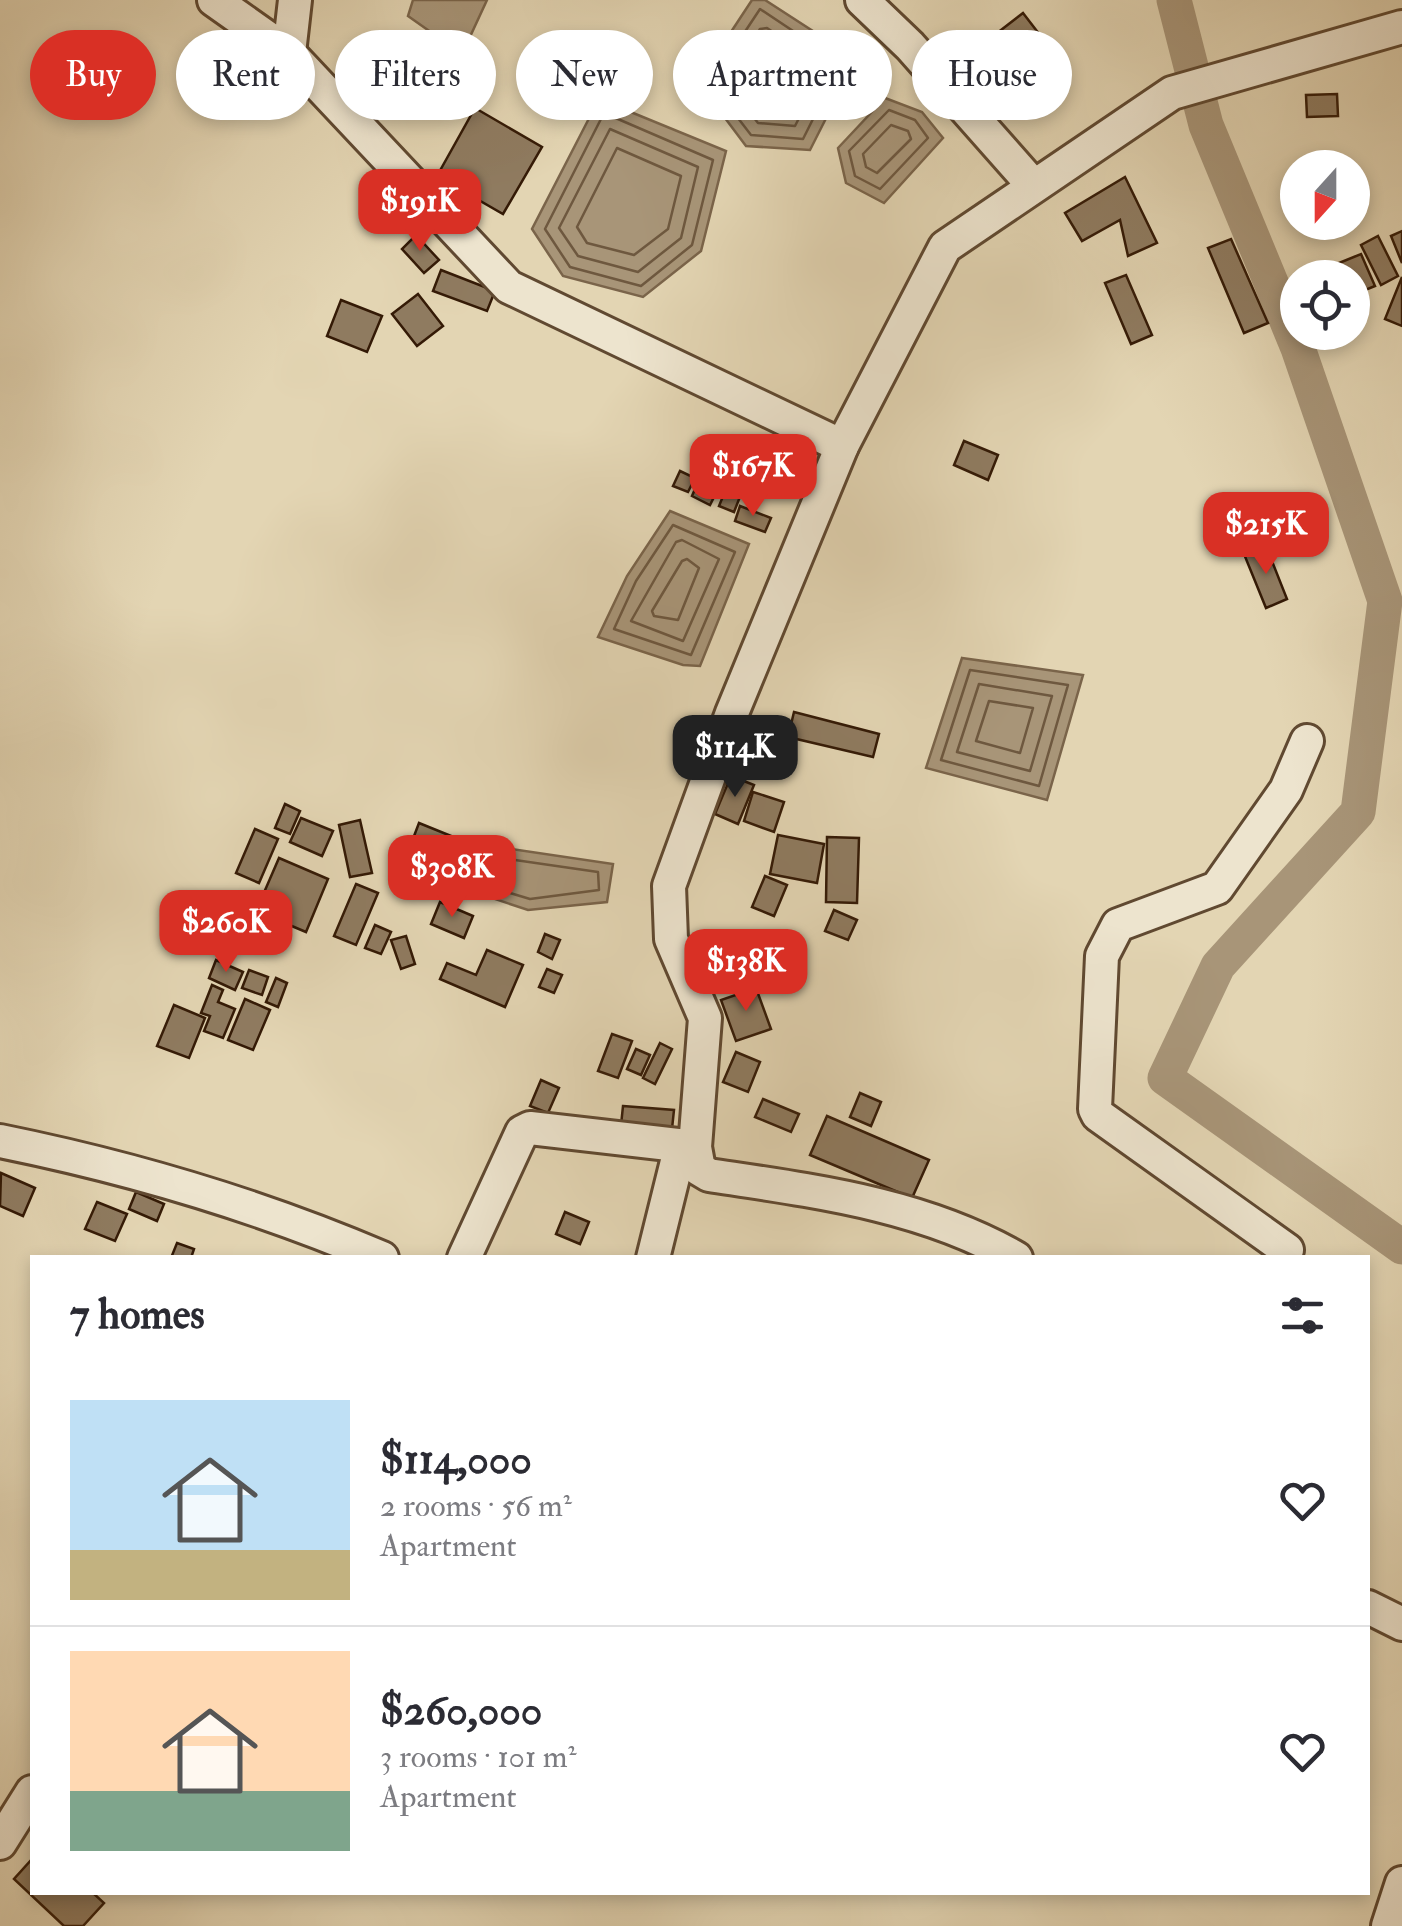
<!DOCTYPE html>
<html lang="en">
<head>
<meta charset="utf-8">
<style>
  body { margin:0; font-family:"IM FELL Double Pica",serif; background:#f7f7f7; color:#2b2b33; height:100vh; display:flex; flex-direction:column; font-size:38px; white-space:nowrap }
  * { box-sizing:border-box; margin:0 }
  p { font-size:32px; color:#7c7c81 }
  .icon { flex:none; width:55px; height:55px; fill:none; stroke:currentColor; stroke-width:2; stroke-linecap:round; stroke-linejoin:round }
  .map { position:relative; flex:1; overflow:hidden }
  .side { position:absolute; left:30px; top:1255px; width:1340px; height:640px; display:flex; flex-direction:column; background:#fff; border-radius:0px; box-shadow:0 5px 15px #0003 }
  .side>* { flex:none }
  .guide { position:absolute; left:30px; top:30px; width:1342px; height:90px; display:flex; gap:20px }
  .needle { width:65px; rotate:201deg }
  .buttons { position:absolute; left:1280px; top:150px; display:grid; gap:20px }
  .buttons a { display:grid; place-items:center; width:90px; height:90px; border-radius:50%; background:#fff; box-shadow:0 5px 15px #0003; font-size:50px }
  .price { position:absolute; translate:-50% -85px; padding:0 22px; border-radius:20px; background:#d93025; color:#fff; font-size:32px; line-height:65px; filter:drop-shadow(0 2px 5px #0008) }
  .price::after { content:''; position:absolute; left:50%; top:60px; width:30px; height:22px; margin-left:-15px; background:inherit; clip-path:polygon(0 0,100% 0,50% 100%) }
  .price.selected { background:#222; color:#fff }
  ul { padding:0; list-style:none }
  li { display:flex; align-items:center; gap:30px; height:250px; padding:0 40px }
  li+li { border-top:2px solid #e1e1e2 }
  li span { display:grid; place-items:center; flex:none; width:280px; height:200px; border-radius:0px; color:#555 }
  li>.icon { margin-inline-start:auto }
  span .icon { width:120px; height:120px; fill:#fffc; stroke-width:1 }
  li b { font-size:42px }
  h2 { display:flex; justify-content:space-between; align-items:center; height:120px; padding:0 40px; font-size:42px }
  .pill { padding:0 35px; border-radius:45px; background:#fff; box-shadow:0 5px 15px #0003; font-size:35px; line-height:90px }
  .pill.selected { background:#d93025; color:#fff }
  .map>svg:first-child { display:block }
  .water { fill:#a89578; stroke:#7a644a; stroke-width:2.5 }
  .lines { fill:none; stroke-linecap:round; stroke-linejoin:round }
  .shore { stroke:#6e583f; stroke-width:2.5 }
  .canal { stroke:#a89578; stroke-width:35 }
  .building { fill:#8f7b60; stroke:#341a06; stroke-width:2.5 }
  .minor-casing { stroke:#604931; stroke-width:38 }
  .minor { stroke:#ede4ce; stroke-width:32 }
</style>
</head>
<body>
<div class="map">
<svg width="1402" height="1926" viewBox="0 0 1402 1926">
  <rect width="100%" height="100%" fill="#e3d5b3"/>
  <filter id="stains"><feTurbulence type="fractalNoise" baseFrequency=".002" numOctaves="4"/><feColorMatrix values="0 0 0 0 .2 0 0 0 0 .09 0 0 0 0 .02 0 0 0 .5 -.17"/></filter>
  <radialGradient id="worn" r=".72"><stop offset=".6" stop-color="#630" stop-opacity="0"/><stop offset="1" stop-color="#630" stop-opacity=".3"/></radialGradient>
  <g class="water">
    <path d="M413 0H487L462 54 408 16Z"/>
    <path d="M752 0H765L856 59 810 150 746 146 698 82Z"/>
    <path d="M885 98 922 112 943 138 884 203 846 183 838 148Z"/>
    <path d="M599 99 726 151 701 251 643 297 563 276 532 229Z"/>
    <path d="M670 511 749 544 700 666 683 665 598 637 627 576Z"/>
    <path d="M962 658 1083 675 1047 800 926 768Z"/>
    <path d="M498 847 613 864 607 902 528 910 483 895Z"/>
  </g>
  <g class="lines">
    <g class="shore">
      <path d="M760 9 841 63 803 139 751 135 711 83Z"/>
      <path d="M767 28 825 67 795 126 758 123 727 83 760 29Z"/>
      <path d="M771 49 806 73 786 110 765 108 745 82 764 50Z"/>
      <path d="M889 110 915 120 928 138 880 189 855 176 849 151Z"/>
      <path d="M604 113 713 160 692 245 641 286 570 267 545 229Z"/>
      <path d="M891 125 908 131 911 139 877 173 866 167 863 154Z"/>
      <path d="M610 129 698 167 681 238 638 272 578 256 559 228Z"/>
      <path d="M617 148 681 176 668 229 634 255 587 243 577 227Z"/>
      <path d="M673 525 735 552 691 655 614 629 636 581Z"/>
      <path d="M682 540 719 559 683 641 631 621 676 542Z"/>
      <path d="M687 559 699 568 678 620 654 616 652 611 682 561Z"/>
      <path d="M970 670 1068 685 1039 786 941 760Z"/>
      <path d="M979 684 1052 696 1030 771 957 752Z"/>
      <path d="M989 701 1033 708 1020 753 976 741Z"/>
      <path d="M508 859 598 872 599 890 530 899 500 890 497 884Z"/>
    </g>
    <path class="canal" d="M1174 0 1206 125 1298 348 1385 601 1358 812 1218 966 1165 1078 1402 1247"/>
  </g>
  <g class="building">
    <path d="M1023 13 1053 52 978 109 948 71Z"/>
    <path d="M1337 94 1338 116 1307 117 1306 95Z"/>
    <path d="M475 108 542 147 503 214 437 176Z"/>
    <path d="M1125 177 1157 243 1128 256 1120 220 1082 241 1065 213Z"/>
    <path d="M1402 231V263L1391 236Z"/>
    <path d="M416 235 439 260 424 273 402 249Z"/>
    <path d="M1378 236 1398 276 1381 285 1361 245Z"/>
    <path d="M1231 239 1268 323 1244 333 1208 248Z"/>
    <path d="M1361 254 1375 286 1353 295 1352 278H1345L1339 263Z"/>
    <path d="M441 270 495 291 487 311 433 291Z"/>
    <path d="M1126 275 1152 335 1131 344 1105 283Z"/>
    <path d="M1402 277V326L1385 319Z"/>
    <path d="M418 294 443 326 417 346 392 314Z"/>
    <path d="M341 300 382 316 367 352 327 336Z"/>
    <path d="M964 441 998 455 988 480 954 465Z"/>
    <path d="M680 471 695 478 688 492 673 486Z"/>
    <path d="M700 478 719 487 710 505 692 496Z"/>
    <path d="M728 484 743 489 734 512 719 506Z"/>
    <path d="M740 506 771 518 765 532 735 521Z"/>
    <path d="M1266 546 1287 599 1266 608 1244 554Z"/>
    <path d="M794 712 879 734 873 757 788 737Z"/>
    <path d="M731 776 754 785 738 824 715 814Z"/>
    <path d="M753 792 784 802 774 832 744 821Z"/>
    <path d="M285 804 300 811 290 834 275 828Z"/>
    <path d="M301 818 333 831 322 856 290 842Z"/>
    <path d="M360 820 372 873 350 877 339 825Z"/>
    <path d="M419 823 456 838 447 859 411 844Z"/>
    <path d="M255 829 278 839 259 883 236 873Z"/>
    <path d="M778 835 824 844 817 883 770 874Z"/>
    <path d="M827 837 859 838 857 903 826 902Z"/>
    <path d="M279 858 328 879 306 932 256 911Z"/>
    <path d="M765 876 787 885 774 916 752 907Z"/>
    <path d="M356 884 378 893 356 945 334 936Z"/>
    <path d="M440 902 473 916 464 938 431 924Z"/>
    <path d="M834 910 857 920 848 940 825 931Z"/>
    <path d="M375 925 391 932 381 954 365 948Z"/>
    <path d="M545 934 560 940 552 959 538 952Z"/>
    <path d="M406 936 415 964 401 969 391 940Z"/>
    <path d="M487 950 523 965 505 1007 440 979 447 963 476 975Z"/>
    <path d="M216 960 243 972 235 990 209 978Z"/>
    <path d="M547 969 562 975 554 993 539 987Z"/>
    <path d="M249 970 268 977 262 995 242 988Z"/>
    <path d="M276 978 287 983 278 1007 266 1002Z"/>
    <path d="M212 985 223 990 218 1002 235 1009 223 1038 204 1031 210 1016 201 1013Z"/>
    <path d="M756 988 771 1029 736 1041 721 1000Z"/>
    <path d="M245 999 270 1010 253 1050 228 1040Z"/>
    <path d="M174 1005 205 1018 189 1058 157 1046Z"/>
    <path d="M612 1034 632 1041 618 1078 598 1071Z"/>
    <path d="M660 1043 672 1049 655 1084 643 1078Z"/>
    <path d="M636 1049 650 1055 641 1075 627 1069Z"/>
    <path d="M736 1052 760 1062 748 1092 723 1082Z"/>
    <path d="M541 1080 559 1088 548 1113 530 1106Z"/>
    <path d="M860 1093 881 1102 871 1126 850 1117Z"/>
    <path d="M763 1099 799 1114 791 1132 755 1117Z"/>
    <path d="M623 1106 674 1110 672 1129 621 1125Z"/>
    <path d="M827 1116 929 1160 912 1198 810 1155Z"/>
    <path d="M1 1173 35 1188 23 1216 0 1206Z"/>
    <path d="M136 1192 164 1204 157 1221 129 1209Z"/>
    <path d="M97 1202 127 1214 115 1241 85 1229Z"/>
    <path d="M565 1212 589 1222 580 1244 556 1234Z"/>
    <path d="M177 1243 194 1249 191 1258H171Z"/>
    <path d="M32 1859V1892H92L104 1903 83 1926H64L14 1879Z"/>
  </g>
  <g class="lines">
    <defs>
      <g id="minor">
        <path d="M214 0 289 53 295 0"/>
        <path d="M862 0 910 46 1032 184"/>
        <path d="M289 53 509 287 842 446"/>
        <path d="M0 1141C133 1168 258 1205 382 1258"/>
        <path d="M464 1258 522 1132 530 1128 695 1147"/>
        <path d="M653 1258 681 1145"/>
        <path d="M1016 1258C922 1204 814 1191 709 1175L699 1169 695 1147 705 1018 671 939 669 886 732 713 842 446 945 247 1172 93 1402 27"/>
        <path d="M1284 1258 1287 1250 1098 1115 1095 1109 1102 956 1118 925 1217 888 1286 790 1307 741"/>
        <path d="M1368 1607 1402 1624"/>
        <path d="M0 1843 32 1792"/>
        <path d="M1388 1926 1402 1883"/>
      </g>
    </defs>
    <use href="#minor" class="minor-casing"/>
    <use href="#minor" class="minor"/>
  </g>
  <rect width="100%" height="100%" filter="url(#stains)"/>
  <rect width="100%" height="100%" fill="url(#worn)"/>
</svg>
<div class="buttons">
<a><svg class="needle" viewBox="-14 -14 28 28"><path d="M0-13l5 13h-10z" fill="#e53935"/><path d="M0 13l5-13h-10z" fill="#7c7c81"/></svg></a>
<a><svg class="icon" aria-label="locate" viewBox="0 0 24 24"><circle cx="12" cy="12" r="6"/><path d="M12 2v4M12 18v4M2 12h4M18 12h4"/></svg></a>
</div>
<b class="price" style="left:420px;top:254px">$191K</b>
<b class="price" style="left:753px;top:519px">$167K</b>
<b class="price" style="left:1266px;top:577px">$215K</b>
<b class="price selected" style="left:735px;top:800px">$114K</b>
<b class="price" style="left:452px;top:920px">$308K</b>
<b class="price" style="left:226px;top:975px">$260K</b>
<b class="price" style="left:746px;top:1014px">$138K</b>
<div class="guide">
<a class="pill selected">Buy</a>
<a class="pill">Rent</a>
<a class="pill">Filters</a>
<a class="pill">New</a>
<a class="pill">Apartment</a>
<a class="pill">House</a>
</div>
<section class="side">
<h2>7 homes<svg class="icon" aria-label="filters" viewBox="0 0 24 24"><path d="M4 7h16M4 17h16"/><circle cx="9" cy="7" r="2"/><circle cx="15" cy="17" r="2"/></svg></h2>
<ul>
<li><span style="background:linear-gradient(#bfe0f5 75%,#c2b280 0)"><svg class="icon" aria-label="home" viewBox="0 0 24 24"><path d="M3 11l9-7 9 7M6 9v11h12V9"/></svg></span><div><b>$114,000</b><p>2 rooms · 56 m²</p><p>Apartment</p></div><svg class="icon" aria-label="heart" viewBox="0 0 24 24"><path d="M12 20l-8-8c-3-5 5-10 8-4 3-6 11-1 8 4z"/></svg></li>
<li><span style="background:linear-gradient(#ffd9b3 70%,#7fa58c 0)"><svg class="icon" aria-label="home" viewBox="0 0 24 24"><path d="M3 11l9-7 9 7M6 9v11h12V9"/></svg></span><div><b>$260,000</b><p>3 rooms · 101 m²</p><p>Apartment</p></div><svg class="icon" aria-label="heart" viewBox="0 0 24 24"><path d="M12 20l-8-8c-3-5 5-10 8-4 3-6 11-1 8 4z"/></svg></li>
</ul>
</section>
</div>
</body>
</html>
